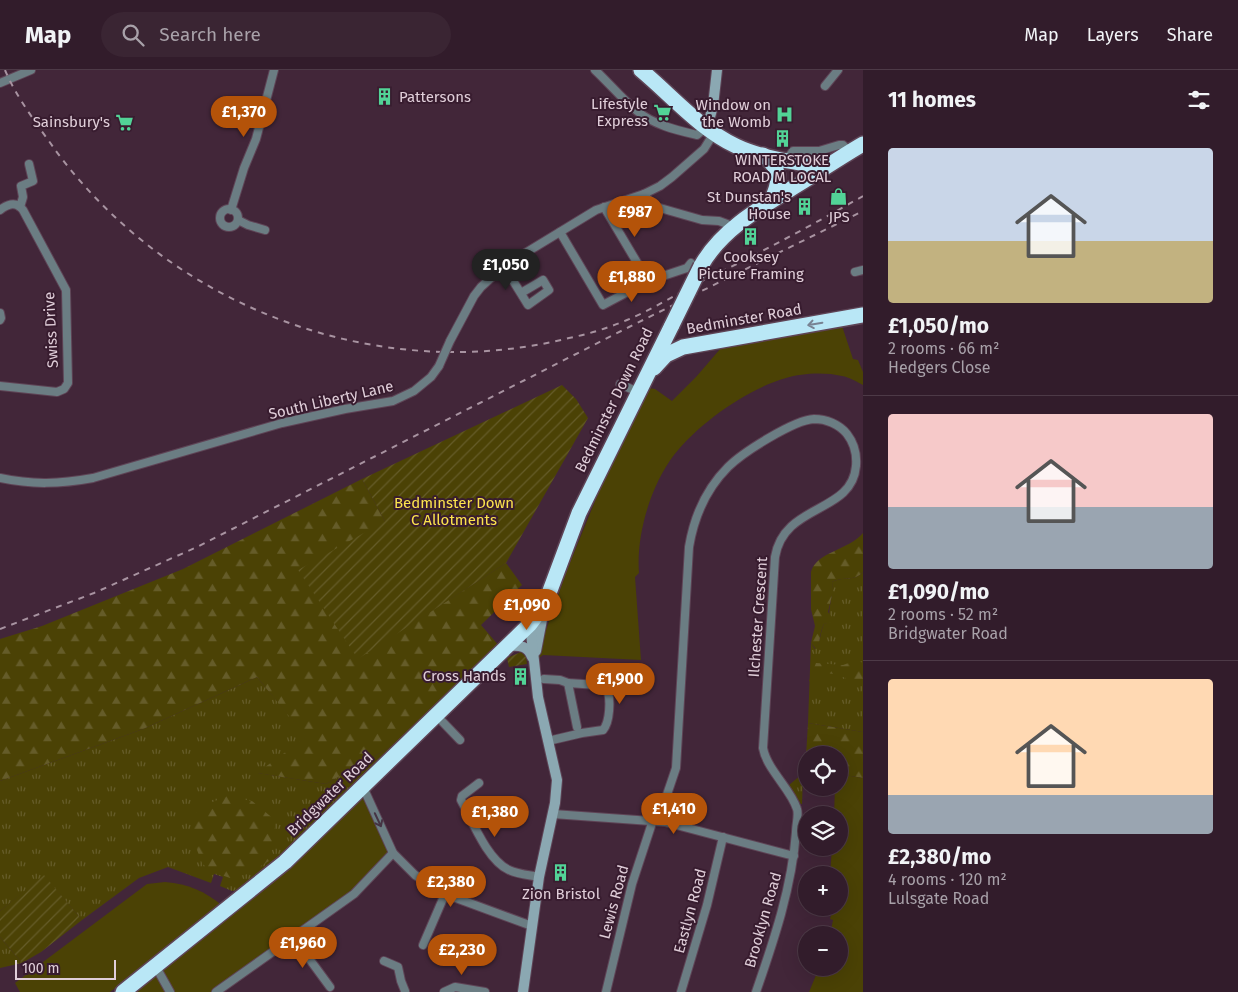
<!DOCTYPE html>
<html lang="en">
<head>
<meta charset="utf-8">
<style>
  body { margin:0; font-family:"Fira Sans",sans-serif; background:#3a2533; color:#f1f3f6; height:100vh; display:flex; flex-direction:column; font-size:19px; white-space:nowrap }
  * { box-sizing:border-box; margin:0 }
  p { font-size:16px; color:#a8a1a9 }
  .icon { flex:none; width:28px; height:28px; fill:none; stroke:currentColor; stroke-width:2; stroke-linecap:round; stroke-linejoin:round }
  .map { position:relative; flex:1; overflow:hidden }
  .sheet { display:flex; flex-direction:column; background:#321c2b; width:375px }
  .sheet>* { flex:none }
  .buttons { position:absolute; left:798px; top:676px; display:grid; gap:10px }
  .buttons a { display:grid; place-items:center; width:50px; height:50px; border-radius:50%; background:#321c2b; box-shadow:0 5px 20px #0002,0 0 0 1px #4d3a47; font-size:25px }
  .scale { position:absolute; left:15px; bottom:12px; width:101px; box-sizing:border-box; padding-left:5px; border:2px solid #e0ced9; border-top:0; font-size:14px; line-height:18px; white-space:nowrap; color:#e0ced9; -webkit-text-stroke:4px #381c2f; paint-order:stroke }
  .price { position:absolute; translate:-50% -42px; padding:0 11px; border-radius:18px; background:#b45309; color:#fff; font-size:16px; line-height:32px; filter:drop-shadow(0 1px 2px #0008) }
  .price::after { content:''; position:absolute; left:50%; top:30px; width:15px; height:11px; margin-left:-8px; background:inherit; clip-path:polygon(0 0,100% 0,50% 100%) }
  .price.selected { background:#222; color:#fff }
  ul { padding:0; list-style:none }
  li { display:grid; align-content:center; gap:10px; height:265px; padding:0 25px }
  li+li { border-top:1px solid #4d3a47 }
  li span { display:grid; place-items:center; height:155px; border-radius:5px; color:#555 }
  li>.icon { margin-inline-start:auto }
  span .icon { width:90px; height:90px; fill:#fffc; stroke-width:1 }
  li b { font-size:21px }
  h2 { display:flex; justify-content:space-between; align-items:center; height:60px; padding:0 25px; font-size:21px }
  header { display:flex; align-items:center; gap:30px; box-sizing:border-box; height:70px; padding:0 25px; background:#321c2b; border-bottom:1px solid #4d3a47 }
  header strong { font-size:24px }
  nav { display:flex; gap:28px; margin-inline-start:auto; font-size:18px }
  .search { width:350px; height:45px; background:#3a2533; display:flex; align-items:center; gap:12px; box-sizing:border-box; padding:0 18px; border-radius:28px; color:#a8a1a9; font-size:19px }
  main { display:flex; flex:1; min-height:0 }
  .map>svg:first-child { display:block }
  .grass { fill:url(#grass-tufts) }
  .forest { fill:url(#forest-firs) }
  .park { fill:#4b4205 }
  .garden { fill:url(#garden-furrows) }
  .lines { fill:none; stroke-linecap:round; stroke-linejoin:round }
  .street-casing { stroke:#5e4456; stroke-width:10 }
  .secondary-casing { stroke:#5e4456; stroke-width:12 }
  .highway-casing { stroke:#5e4456; stroke-width:18 }
  .street { stroke:#6b7d83; stroke-width:8 }
  .secondary { stroke:#8ba8b2; stroke-width:10 }
  .highway { stroke:#b9e7f6; stroke-width:15 }
  .rail { stroke:#a893a1; stroke-width:2; stroke-dasharray:6 6; stroke-linecap:butt }
  .street-bridge-casing { stroke:#5e4456; stroke-width:10; stroke-linecap:butt }
  .highway-bridge-casing { stroke:#5e4456; stroke-width:18; stroke-linecap:butt }
  .street-bridge { stroke:#6b7d83; stroke-width:8 }
  .highway-bridge { stroke:#b9e7f6; stroke-width:15 }
  .oneway { stroke:#788292 }
  .oneway2 { stroke:#453444 }
  .labels { text-anchor:middle; stroke-width:4; stroke-linejoin:round; paint-order:stroke }
  .poi-label { font-size:15px; fill:#e0ced9; stroke:#381c2f; text-anchor:end }
  .street-label { font-size:15px; fill:#e0ced9; stroke:#381c2f }
  .park-label { font-size:15px; fill:#fce44d; stroke:#381c2f }
</style>
</head>
<body>
<header>
<strong>Map</strong>
<div class="search"><svg class="icon" aria-label="search" viewBox="0 0 24 24"><circle cx="10" cy="10" r="6"/><path d="M15 15l6 6"/></svg>Search here</div>
<nav><a>Map</a><a>Layers</a><a>Share</a></nav>
</header>
<main>
<div class="map">
<svg width="863" height="922" viewBox="0 0 863 922">
  <defs>
    <pattern id="grass-tufts" width="24" height="20" patternUnits="userSpaceOnUse" patternTransform="scale(1.25)"><rect width="24" height="20" fill="#4b4205"/><path d="M3 7l-1-3M5 7V3M7 7l1-3M15 17l-1-3M17 17v-4M19 17l1-3" fill="none" stroke="#655c29"/></pattern>
    <pattern id="forest-firs" width="22" height="20" patternUnits="userSpaceOnUse" patternTransform="scale(1.25)"><rect width="22" height="20" fill="#4b4205"/><path d="M5 1l3.5 6h-7zM16 11l3.5 6h-7z" fill="#655c29"/></pattern>
    <pattern id="garden-furrows" width="10" height="10" patternUnits="userSpaceOnUse" patternTransform="scale(1.25)"><rect width="10" height="10" fill="#4b4205"/><path d="M-1 1l2-2M0 10L10 0M9 11l2-2" fill="none" stroke="#655c29"/></pattern>
  </defs>
  <rect width="100%" height="100%" fill="#422639"/>
  <g class="grass">
    <path d="M863 502V662L808 653 811 573 815 579C821 572 820 562 824 554L830 552C827 538 834 526 832 512 843 506 854 512 863 502Z"/>
    <path d="M257 607 307 667 258 703 326 714 397 673 286 784 239 820 232 821 220 816 223 807 214 804 211 813 168 797 139 808 82 850 44 806 0 841V711L143 659Z"/>
    <path d="M801 705 803 707 802 734H801L789 715Z"/>
    <path d="M0 867 22 893 0 898Z"/>
  </g>
  <g class="forest">
    <path d="M362 409 385 451 358 588 506 493 522 515 481 555 500 577 397 673 326 714 257 703 306 667 257 607 143 659 0 711V569L42 556 183 499Z"/>
    <path d="M863 463V502C854 512 843 506 832 512L833 521 828 542 831 546 830 553 824 554C819 563 821 572 816 579L811 573 815 556 811 539V502C816 482 849 480 863 463Z"/>
    <path d="M857 590 863 593V612L858 613 847 612 845 607 838 608 834 604 826 603 821 606 820 612 813 613 809 611 816 593 843 595Z"/>
    <path d="M808 653 863 662V708L839 704V685H806L805 703Z"/>
    <path d="M227 726 252 731 275 750 272 777 269 791 248 804 230 808 210 801 202 793 191 764 198 738Z"/>
  </g>
  <g class="park">
    <path d="M842 256 853 289 858 290 863 302V315C857 312 849 307 842 306 825 302 802 303 786 308 747 319 699 353 674 385 651 415 636 464 639 503L635 507 641 590 543 585 539 588 540 577 567 500 606 404 642 329 649 318 655 319 672 331 696 307 721 278Z"/>
    <path d="M839 704 863 708V922H809L819 898H839V865H830L833 850 830 849 833 838H839V805H830L832 778H839V745H834L835 718H839Z"/>
    <path d="M364 727 389 782V784L361 815 211 922H174L162 902V898L235 842Z"/>
    <path d="M165 812C189 814 204 821 223 836L110 922H20L15 913 147 814Z"/>
    <path d="M155 904 167 922H136Z"/>
  </g>
  <g class="garden">
    <path d="M562 315 576 329 588 348 506 493 358 589 298 500 385 451 362 409Z"/>
    <path d="M521 582 526 587 527 594 509 597 507 588Z"/>
    <path d="M44 805 82 850 41 882 22 893 0 867V841Z"/>
  </g>
  <g class="lines">
    <defs>
      <g id="street">
        <path d="M595 0C609 13 622 29 637 41 654 55 676 60 697 65L706 57"/>
        <path d="M0 13 31 0"/>
        <path d="M825 16 838 0"/>
        <path d="M786 91 793 81H819L839 75H843L850 82"/>
        <path d="M644 124 653 136 702 150 719 151 727 154 733 159"/>
        <path d="M20 137 23 127 21 116 33 111 29 94"/>
        <path d="M604 137 648 211"/>
        <circle cx="229" cy="148" r="9"/>
        <path d="M0 140C8 134 16 131 23 140L66 220 68 313 64 319 57 322 0 316"/>
        <path d="M231 140 244 98 256 69 274 0"/>
        <path d="M238 150 248 155 265 160"/>
        <path d="M560 162 603 235 648 211 687 198 691 193"/>
        <path d="M504 196 528 235 549 220 543 210 521 223"/>
        <path d="M855 202 863 200"/>
        <path d="M0 243 1 248 0 250"/>
        <path d="M450 271 474 226 481 217 504 196 596 140 644 124 660 116 672 107 704 79 714 63"/>
        <path d="M620 314 638 322"/>
        <path d="M0 408C32 415 60 414 93 408L282 353 345 339 393 331 414 321 431 307 439 296"/>
        <path d="M544 609 560 610 568 613 598 615 607 619C611 629 610 652 603 660L582 663 548 671"/>
        <path d="M568 613 577 657"/>
        <path d="M436 645 460 670"/>
        <path d="M479 713 462 726 461 730C472 750 487 790 509 800 517 804 529 805 539 807"/>
        <path d="M363 717 393 783 415 805 445 824 532 856"/>
        <path d="M553 744 665 752 794 786"/>
        <path d="M658 751 676 698 689 477C694 447 706 419 728 397 743 382 794 350 814 349 826 349 839 354 847 364 854 373 857 384 856 396 852 444 784 433 775 487L763 678C767 700 791 719 797 739 799 745 796 755 796 762 792 817 774 870 756 922"/>
        <path d="M294 868 330 917"/>
        <path d="M423 875 445 824"/>
        <path d="M384 891 398 897 401 911 405 921"/>
        <path d="M156 897 170 922"/>
        <path d="M216 922 354 824 393 783"/>
        <path d="M444 922 455 917 485 922"/>
        <path d="M606 922 632 814 653 750"/>
        <path d="M681 922 707 835 723 767"/>
      </g>
      <g id="secondary">
        <path d="M707 58 713 36 717 0"/>
        <path d="M509 576C520 575 528 576 532 587"/>
        <path d="M536 581 544 539"/>
        <path d="M523 922 539 807 555 733 557 710 538 627 530 554"/>
      </g>
      <g id="highway">
        <path d="M641 0C672 26 700 59 736 76 761 88 799 94 826 96"/>
        <path d="M763 85C781 99 781 109 772 129"/>
        <path d="M701 196C723 156 769 133 807 109 826 97 844 85 863 74"/>
        <path d="M654 298 666 285 683 277 863 245"/>
        <path d="M123 922 285 792 530 554 545 534 579 443 672 255"/>
      </g>
    </defs>
    <use href="#street" class="street-casing"/>
    <use href="#secondary" class="secondary-casing"/>
    <use href="#highway" class="highway-casing"/>
    <use href="#street" class="street"/>
    <use href="#secondary" class="secondary"/>
    <use href="#highway" class="highway"/>
    <g class="rail">
      <path d="M5 0C16 27 39 57 56 81 172 238 379 316 569 268 589 264 608 258 627 250 651 240 675 225 698 213 754 186 809 157 863 126"/>
      <path d="M0 559 94 523 197 477 629 257 863 141"/>
    </g>
    <defs>
      <path id="street-bridge" d="M439 296 450 271"/>
      <path id="highway-bridge" d="M672 255 701 196"/>
    </defs>
    <use href="#street-bridge" class="street-bridge-casing"/>
    <use href="#highway-bridge" class="highway-bridge-casing"/>
    <use href="#street-bridge" class="street-bridge"/>
    <use href="#highway-bridge" class="highway-bridge"/>
  </g>
  <defs><path id="oneway-shaft" d="M-6 0H5M1.5-3L5.5 0L1.5 3" fill="none" stroke-width="1.6" stroke-linecap="round" stroke-linejoin="round" transform="scale(1.25)"/></defs>
  <use class="oneway" href="#oneway-shaft" transform="translate(815 254) rotate(170)"/>
  <use class="oneway2" href="#oneway-shaft" transform="translate(378 750) rotate(65)"/>
  <defs>
    <symbol id="building-bare" viewBox="-9 -9 18 18"><path d="M-4-6H4V6H1V3H-1V6H-4ZM-2.5-4.3h1.7v1.8h-1.7ZM.8-4.3h1.7v1.8H.8ZM-2.5-1h1.7V.8h-1.7ZM.8-1h1.7V.8H.8Z" fill="#52d397" stroke="#381c2f" stroke-width="2.5" paint-order="stroke"/></symbol>
    <symbol id="supermarket-bare" viewBox="-9 -9 18 18"><path d="M-6-5.5h2.5l.6 2H6L4.5 2H-2.5L-4.4-4H-6ZM-1.5 3.2a1.3 1.3 0 1 0 .1 0ZM3 3.2a1.3 1.3 0 1 0 .1 0Z" fill="#52d397" stroke="#381c2f" stroke-width="2.5" paint-order="stroke"/></symbol>
    <symbol id="hospital-bare" viewBox="-9 -9 18 18"><path d="M-5-5h3v3.5h4V-5h3V5h-3V1.5h-4V5h-3Z" fill="#52d397" stroke="#381c2f" stroke-width="2.5" paint-order="stroke"/></symbol>
    <symbol id="shop-bare" viewBox="-9 -9 18 18"><path d="M-5-2.5h2.3a2.7 3.5 0 0 1 5.4 0H5L5.5 6h-11ZM-1.5-2.5h3a1.5 2.3 0 0 0-3 0Z" fill="#52d397" stroke="#381c2f" stroke-width="2.5" paint-order="stroke"/></symbol>
  </defs>
  <g fill-rule="evenodd">
    <use href="#building-bare" x="372" y="14" width="25" height="25"/>
    <use href="#supermarket-bare" x="650" y="30" width="25" height="25"/>
    <use href="#hospital-bare" x="772" y="32" width="25" height="25"/>
    <use href="#supermarket-bare" x="112" y="40" width="25" height="25"/>
    <use href="#building-bare" x="770" y="56" width="25" height="25"/>
    <use href="#shop-bare" x="826" y="114" width="25" height="25"/>
    <use href="#building-bare" x="792" y="124" width="25" height="25"/>
    <use href="#building-bare" x="738" y="154" width="25" height="25"/>
    <use href="#building-bare" x="508" y="594" width="25" height="25"/>
    <use href="#building-bare" x="548" y="790" width="25" height="25"/>
  </g>
  <g class="labels">
    <g class="poi-label">
      <text x="399" y="32" text-anchor="start">Pattersons</text>
      <text x="648" y="39">Lifestyle<tspan x="648" dy="17">Express</tspan></text>
      <text x="771" y="40">Window on<tspan x="771" dy="17">the Womb</tspan></text>
      <text x="110" y="57">Sainsbury's</text>
      <text x="782" y="95" text-anchor="middle">WINTERSTOKE<tspan x="782" dy="17">ROAD M LOCAL</tspan></text>
      <text x="791" y="132">St Dunstan's<tspan x="791" dy="17">House</tspan></text>
      <text x="839" y="152" text-anchor="middle">JPS</text>
      <text x="751" y="192" text-anchor="middle">Cooksey<tspan x="751" dy="17">Picture Framing</tspan></text>
      <text x="506" y="611">Cross Hands</text>
      <text x="561" y="829" text-anchor="middle">Zion Bristol</text>
    </g>
    <g class="street-label">
      <text transform="translate(744 249) rotate(-10)" y="5">Bedminster Road</text>
      <text transform="translate(51 260) rotate(-93)" y="5">Swiss Drive</text>
      <text transform="translate(331 330) rotate(-13)" y="5">South Liberty Lane</text>
      <text transform="translate(614 330) rotate(-64)" y="5">Bedminster Down Road</text>
      <text transform="translate(758 547) rotate(-86)" y="5">Ilchester Crescent</text>
      <text transform="translate(330 724) rotate(-44)" y="5">Bridgwater Road</text>
      <text transform="translate(614 832) rotate(-75)" y="5">Lewis Road</text>
      <text transform="translate(690 841) rotate(-75)" y="5">Eastlyn Road</text>
      <text transform="translate(763 850) rotate(-74)" y="5">Brooklyn Road</text>
    </g>
    <g class="park-label">
      <text x="454" y="438">Bedminster Down<tspan x="454" dy="17">C Allotments</tspan></text>
    </g>
  </g>
</svg>
<div class="buttons">
<a><svg class="icon" aria-label="locate" viewBox="0 0 24 24"><circle cx="12" cy="12" r="6"/><path d="M12 2v4M12 18v4M2 12h4M18 12h4"/></svg></a>
<a><svg class="icon" aria-label="layers" viewBox="0 0 24 24"><path d="M12 4l9 5-9 5-9-5zM3 14l9 5 9-5"/></svg></a>
<a>+</a>
<a>−</a>
</div>
<div class="scale">100 m</div>
<b class="price" style="left:244px;top:68px">£1,370</b>
<b class="price" style="left:635px;top:168px">£987</b>
<b class="price selected" style="left:506px;top:221px">£1,050</b>
<b class="price" style="left:632px;top:233px">£1,880</b>
<b class="price" style="left:527px;top:561px">£1,090</b>
<b class="price" style="left:620px;top:635px">£1,900</b>
<b class="price" style="left:674px;top:765px">£1,410</b>
<b class="price" style="left:495px;top:768px">£1,380</b>
<b class="price" style="left:451px;top:838px">£2,380</b>
<b class="price" style="left:303px;top:899px">£1,960</b>
<b class="price" style="left:462px;top:906px">£2,230</b>
</div>
<section class="sheet">
<h2>11 homes<svg class="icon" aria-label="filters" viewBox="0 0 24 24"><path d="M4 7h16M4 17h16"/><circle cx="9" cy="7" r="2"/><circle cx="15" cy="17" r="2"/></svg></h2>
<ul>
<li><span style="background:linear-gradient(#c9d6e8 60%,#c2b280 0)"><svg class="icon" aria-label="home" viewBox="0 0 24 24"><path d="M3 11l9-7 9 7M6 9v11h12V9"/></svg></span><div><b>£1,050/mo</b><p>2 rooms · 66 m²</p><p>Hedgers Close</p></div></li>
<li><span style="background:linear-gradient(#f6c9c9 60%,#9aa5b1 0)"><svg class="icon" aria-label="home" viewBox="0 0 24 24"><path d="M3 11l9-7 9 7M6 9v11h12V9"/></svg></span><div><b>£1,090/mo</b><p>2 rooms · 52 m²</p><p>Bridgwater Road</p></div></li>
<li><span style="background:linear-gradient(#ffd9b3 75%,#9aa5b1 0)"><svg class="icon" aria-label="home" viewBox="0 0 24 24"><path d="M3 11l9-7 9 7M6 9v11h12V9"/></svg></span><div><b>£2,380/mo</b><p>4 rooms · 120 m²</p><p>Lulsgate Road</p></div></li>
</ul>
</section>
</main>
</body>
</html>
